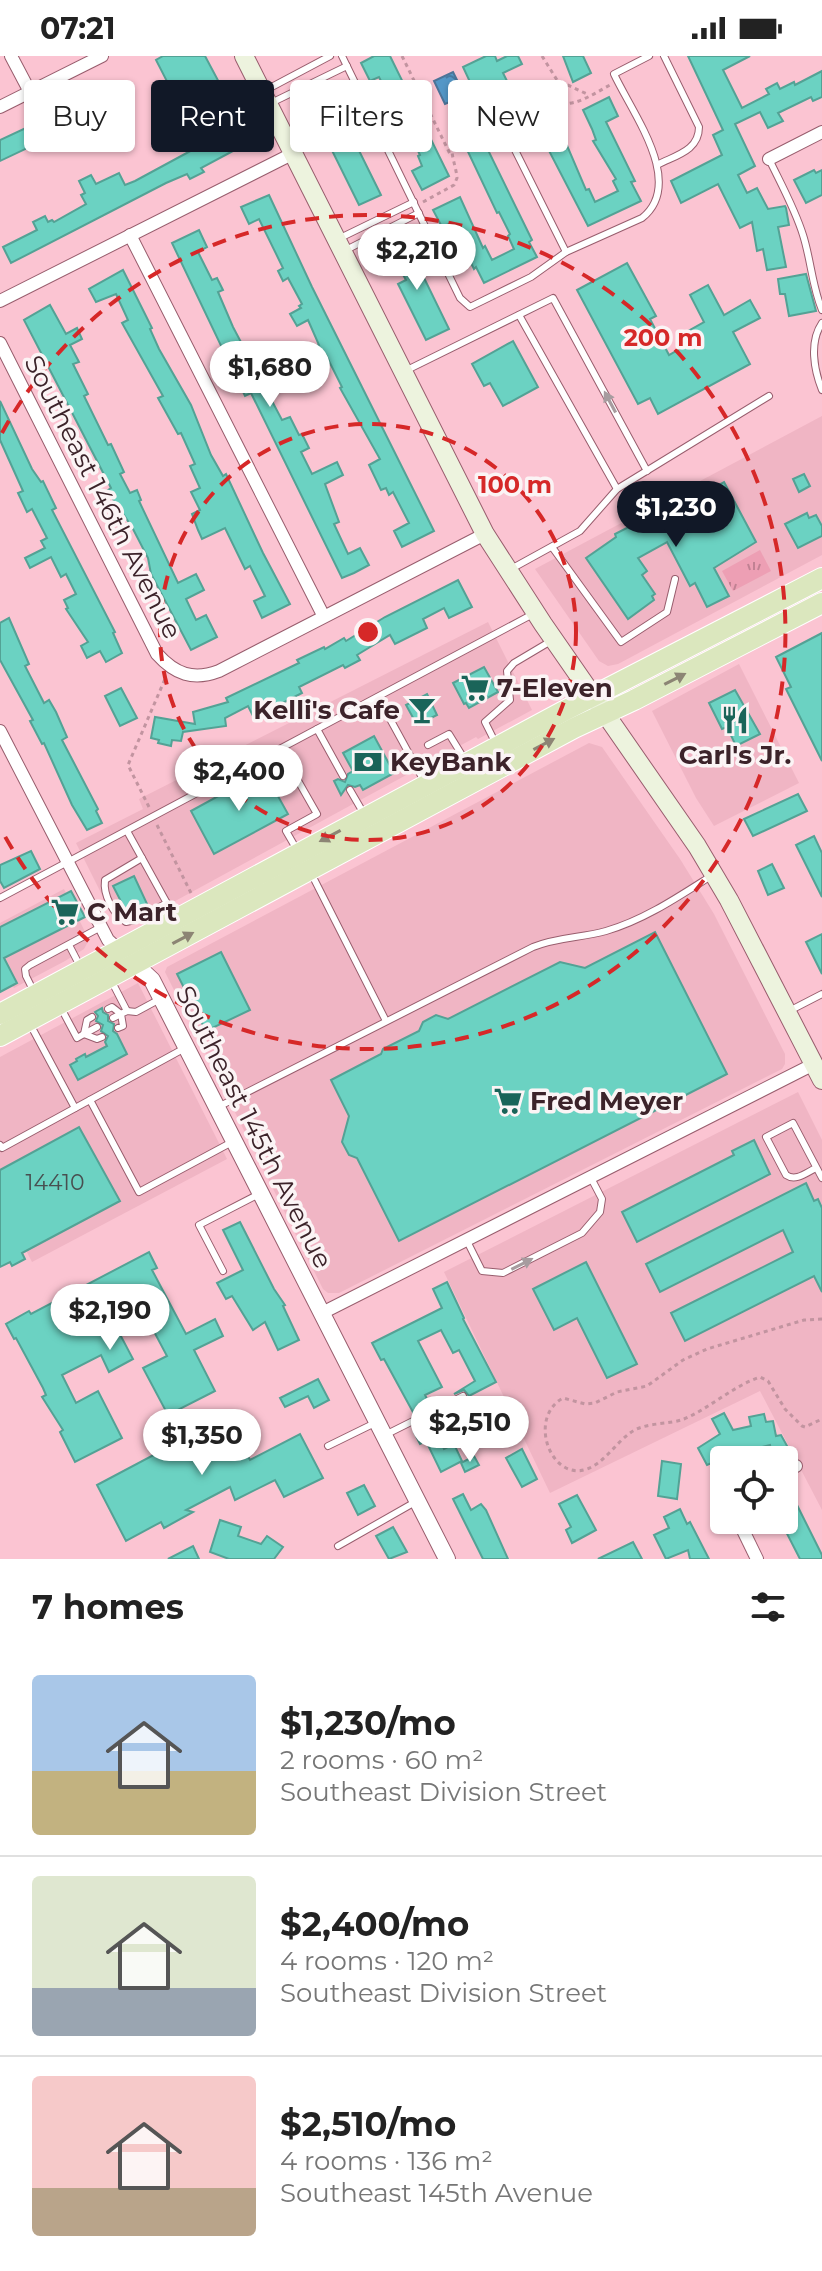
<!DOCTYPE html>
<html lang="en">
<head>
<meta charset="utf-8">
<style>
  body { margin:0; font-family:Montserrat,sans-serif; background:#f6f6f6; color:#222; height:100vh; display:flex; flex-direction:column; font-size:30px; white-space:nowrap }
  * { box-sizing:border-box; margin:0 }
  p { font-size:26px; color:#767676 }
  .icon { flex:none; width:44px; height:44px; fill:none; stroke:currentColor; stroke-width:2; stroke-linecap:round; stroke-linejoin:round }
  .map { position:relative; height:1503px; overflow:hidden }
  .details { display:flex; flex-direction:column; background:#fff; flex:1 }
  .details>* { flex:none }
  .guide { position:absolute; left:24px; top:24px; width:774px; height:72px; display:flex; gap:16px }
  .buttons { position:absolute; left:710px; top:1390px; display:grid; gap:16px }
  .buttons a { display:grid; place-items:center; width:88px; height:88px; border-radius:8px; background:#fff; box-shadow:0 2px 6px #0004; font-size:40px }
  .price { position:absolute; translate:-50% -68px; padding:0 18px; border-radius:28px; background:#fff; color:#222; font-size:26px; line-height:52px; filter:drop-shadow(0 2px 4px #0008) }
  .price::after { content:''; position:absolute; left:50%; top:48px; width:24px; height:18px; margin-left:-12px; background:inherit; clip-path:polygon(0 0,100% 0,50% 100%) }
  .price.active { background:#111827; color:#fff }
  ul { padding:0; list-style:none }
  li { display:flex; align-items:center; gap:24px; height:200px; padding:0 32px }
  li+li { border-top:2px solid #e0e0e0 }
  li span { display:grid; place-items:center; flex:none; width:224px; height:160px; border-radius:8px; color:#555 }
  li>.icon { margin-inline-start:auto }
  span .icon { width:96px; height:96px; fill:#fffc; stroke-width:1 }
  li b { font-size:34px }
  h2 { display:flex; justify-content:space-between; align-items:center; height:96px; padding:0 32px; font-size:34px }
  .pill { padding:0 28px; border-radius:8px; background:#fff; box-shadow:0 2px 6px #0004; font-size:28px; line-height:72px }
  .pill.active { background:#111827; color:#fff }
  .status { display:flex; justify-content:space-between; align-items:center; height:56px; padding:0 40px; background:#fff; direction:ltr }
  .status svg { height:22px; fill:currentColor }
  .map>svg:first-child { display:block }
  .built { fill:#f0b5c4 }
  .park { fill:url(#park-tufts) }
  .water { fill:url(#water-ripples); stroke:#4d7498; stroke-width:2 }
  .building { fill:#6bd2c2; stroke:#53a295; stroke-width:2 }
  .lines { fill:none; stroke-linecap:round; stroke-linejoin:round }
  .service-casing { stroke:#985d6d; stroke-width:8 }
  .minor-casing { stroke:#985d6d; stroke-width:14 }
  .tertiary-casing { stroke:#985d6d; stroke-width:18 }
  .secondary-casing { stroke:#985d6d; stroke-width:20 }
  .primary-casing { stroke:#fff; stroke-width:22 }
  .path { stroke:#c294a0; stroke-width:3; stroke-dasharray:4 4; stroke-linecap:butt }
  .service { stroke:#fff; stroke-width:6 }
  .minor { stroke:#fff; stroke-width:12 }
  .tertiary { stroke:#fff; stroke-width:16 }
  .secondary { stroke:#edf3de; stroke-width:18 }
  .primary { stroke:#dbe7be; stroke-width:20 }
  .oneway { fill:#a79c9f }
  .oneway2 { fill:#8c8574 }
  .ring { fill:none; stroke:#d62828; stroke-width:4; stroke-dasharray:14 10 }
  .labels { text-anchor:middle; stroke-width:7; stroke-linejoin:round; paint-order:stroke }
  .number-label { font-size:22px; fill:#484f50 }
  .street-label { font-size:26px; fill:#3c232a; stroke:#fbf4f5 }
  .poi-label { font-size:26px; font-weight:bold; fill:#3c232a; stroke:#fbf4f5; text-anchor:start }
  .centre { fill:#d62828; stroke:#fbf4f5; stroke-width:4 }
  .ring-label { font-size:24px; text-anchor:middle; font-weight:bold; fill:#d62828; stroke:#fbf4f5; stroke-width:7; stroke-linejoin:round; paint-order:stroke }
</style>
</head>
<body>
<div class="status"><b>07:21</b><svg viewBox="0 0 49 12"><path d="M0 12V9h3v3zM5 12V6h3v6zM10 12V3h3v9zM15 12V0h3v12zM26 1h20v11H26zM47 4h2v5h-2z"/></svg></div>
<div class="map">
<svg width="822" height="1503" viewBox="0 0 822 1503">
  <defs>
    <pattern id="park-tufts" width="24" height="20" patternUnits="userSpaceOnUse" patternTransform="scale(2)"><rect width="24" height="20" fill="#ed9fb4"/><path d="M3 7l-1-3M5 7V3M7 7l1-3M15 17l-1-3M17 17v-4M19 17l1-3" fill="none" stroke="#c18193"/></pattern>
    <pattern id="water-ripples" width="26" height="14" patternUnits="userSpaceOnUse" patternTransform="scale(2)"><rect width="26" height="14" fill="#5497c7"/><path d="M2 4q2-2 4 0t4 0M15 11q2-2 4 0t4 0" fill="none" stroke="#477ba2"/></pattern>
  </defs>
  <rect width="100%" height="100%" fill="#fbc4d2"/>
  <g class="built">
    <path d="M822 360V499L618 608 608 610 599 605 535 513Z"/>
    <path d="M488 566 532 654 478 683 476 681 133 868 114 863 76 787 143 753 139 743Z"/>
    <path d="M739 608 799 727 714 770 696 742 652 655Z"/>
    <path d="M589 687 602 691 680 803 714 858 785 998V1008L782 1013 339 1237H328L323 1233 165 916 167 911Z"/>
    <path d="M64 833 89 884 84 893 65 905 14 932 12 929 0 936V867Z"/>
    <path d="M138 927 227 1103 32 1206 0 1143V1001Z"/>
    <path d="M798 1036 822 1084V1454L760 1335 550 1437 444 1216Z"/>
  </g>
  <path class="park" d="M760 494 771 515 733 535 722 515Z"/>
  <path class="water" d="M453 16 459 28 452 32 457 43 445 48 434 25Z"/>
  <g class="building">
    <path d="M163 0H205L221 30 190 46 188 42 157 53 154 47 173 37 156 4Z"/>
    <path d="M374 0H390L449 120 422 134 412 115 422 110 418 100 420 99 409 76 406 77 386 30 384 31 379 21 370 25 361 7Z"/>
    <path d="M486 0H495L497 5 507 0H518L522 8 503 17 508 27 477 41 463 11Z"/>
    <path d="M563 0H583L591 17 573 26Z"/>
    <path d="M688 0H750L723 14 742 52 769 38 766 33 777 27 780 33 794 26 795 29 822 15V41L813 45 811 41 778 57 783 65 768 72 760 56 735 68 755 110 738 119 747 137 757 132 768 153 785 150 786 152 789 169 778 171 786 211 767 214 763 193 757 195 752 166 740 172 718 128 681 147 671 125 722 99 713 79 723 74Z"/>
    <path d="M117 26 125 40 93 58 100 72 84 80 76 65 58 75 59 77 0 105V84L58 57 101 30 103 34Z"/>
    <path d="M330 36 381 139 359 149 308 46Z"/>
    <path d="M609 41 618 60 606 66 635 125 631 126 641 145 588 170 544 85 532 91 523 72 549 59 564 88 566 87 586 134 589 133 595 146 618 135 613 125 616 123 593 85 596 84 592 73 583 54Z"/>
    <path d="M232 60 246 88 201 112 204 116 190 123 187 118 166 127 11 207 3 191 37 174 33 166 45 160 48 166 52 164 54 166 86 148 81 139 85 137 79 125 91 119 96 128 119 117 125 129 135 125 220 79 215 69Z"/>
    <path d="M487 68 497 87 487 92 532 184 529 186 537 201 484 227 476 211 474 213 451 167 442 171 433 154 460 141 483 192 485 190 492 204 514 193 508 180 510 178 499 156 497 157 461 81Z"/>
    <path d="M814 114 816 117 822 114V139L806 147 794 124Z"/>
    <path d="M269 139 312 231 434 475 402 491 394 475 409 467 393 436 389 439 386 432 381 434 369 409 380 403 340 332 342 331 326 299 318 303 313 292 319 289 308 264 297 270 290 258 301 252 299 250 302 248 288 222 283 225 278 215 283 212 259 163 249 168 241 151Z"/>
    <path d="M199 174 207 191 198 196 212 224 217 222 223 234 218 236 233 271 282 364 290 361 299 379 302 378 309 392 301 396 312 418 337 406 343 419 325 428 339 466 334 468 348 498 360 492 369 509 354 517 342 522 251 337 245 340 172 187Z"/>
    <path d="M406 185 449 273 426 284 398 228 406 224 396 206 389 209 383 196Z"/>
    <path d="M627 207 656 260 650 263 669 299 688 288 683 278 704 266 690 239 708 229 724 259 750 244 760 262 733 276 750 308 658 358 650 342 638 348 577 234Z"/>
    <path d="M123 214 152 272 150 273 159 293 191 349 211 399 223 420 226 418 263 497 290 548 262 562 254 545 265 540 250 510 245 513 225 472 202 483 198 474 192 458 200 454 191 436 200 432 190 410 195 408 181 377 178 378 158 342 163 340 122 267 128 264 116 238 96 246 89 233Z"/>
    <path d="M806 218 816 255 789 260 785 238H780L778 223Z"/>
    <path d="M50 249 66 278 77 272 82 283 70 289 79 306 73 308 88 338 84 340 108 389 111 388 124 416 120 418 130 437 137 434 141 444 139 445 178 527 196 518 204 534 186 543 196 564 206 559 217 581 191 594 151 518 148 502 133 473 124 459 122 460 108 434 111 432 24 264Z"/>
    <path d="M513 285 538 331 503 350 490 327 484 330 472 308Z"/>
    <path d="M0 345 32 413 41 426 43 425 56 452 52 454 115 576 113 577 122 597 106 606 100 595 87 602 81 590 88 586 66 553 68 552 64 544 76 538 66 518 61 521 51 501 30 512 25 502 45 492 41 485 47 482 32 453 27 456 18 437 23 435 0 384Z"/>
    <path d="M804 418 810 430 799 436 793 423Z"/>
    <path d="M724 426 756 486 714 512 729 540 707 551 695 527 690 530 667 486 638 502 647 515 642 519 655 538 652 540 654 544 628 563 586 502 616 481 615 478 648 461 651 466Z"/>
    <path d="M807 457 809 462 816 459 822 470V480L798 492 785 468Z"/>
    <path d="M458 524 472 551 449 562 444 552 423 563 427 572 395 588 390 579 357 599 360 604 345 612 343 609 299 631 302 637 267 655 268 657 255 664 248 650 225 662 226 670 183 676 181 685 172 684 171 690 158 687 159 684 151 682 155 661 195 668 193 656 228 646 226 642 299 607 297 604 324 591 325 593 344 582 346 585 385 561Z"/>
    <path d="M9 562 29 608 25 610 44 647 49 644 56 656 67 681 62 684 98 753 96 755 102 767 87 774 72 749 44 687 42 688 30 665 33 664 0 604V567Z"/>
    <path d="M822 577V705L786 633 791 631 776 601Z"/>
    <path d="M484 611 498 636 469 652 466 647 464 648 453 627Z"/>
    <path d="M121 632 137 662 120 670 105 640Z"/>
    <path d="M735 634 760 678 736 690 727 671 722 673 709 647Z"/>
    <path d="M427 638 437 659 417 669 406 649Z"/>
    <path d="M374 680 394 717 363 734 360 729 355 731 348 729 341 739 334 725 338 723 345 726 348 718 353 715 343 697Z"/>
    <path d="M264 715 288 758 214 798 191 755Z"/>
    <path d="M798 738 807 755 753 780 744 763Z"/>
    <path d="M814 780 822 797V841L796 789Z"/>
    <path d="M31 795 40 813 4 832 0 825V809Z"/>
    <path d="M772 808 784 832 768 839 758 815Z"/>
    <path d="M134 820 148 850 134 858 132 854 127 857 113 830Z"/>
    <path d="M71 835 85 861 4 902 17 927 0 936V871Z"/>
    <path d="M655 876 727 1018 399 1185 357 1102 349 1099 342 1086 349 1060 331 1024 381 998 383 993 419 975 423 966 436 959 448 963 560 906 585 912Z"/>
    <path d="M822 878V918L806 886Z"/>
    <path d="M221 896 250 954 206 975 177 918Z"/>
    <path d="M102 952 103 956 108 959V965L114 968 113 975 117 978 127 998 78 1024 70 1009 77 1005 76 1003 85 998 86 1001 107 990 105 986 108 980 101 975 103 969 96 965 98 960 95 956Z"/>
    <path d="M79 1071 120 1145 22 1197 25 1203 12 1210 10 1206 0 1211V1114Z"/>
    <path d="M754 1084 770 1118 637 1186 622 1156 734 1099 732 1095Z"/>
    <path d="M806 1127 814 1145 818 1143 822 1152V1236L814 1220 685 1285 671 1257 793 1196 783 1174 660 1236 646 1208Z"/>
    <path d="M240 1166 274 1233 285 1249 283 1250 299 1284 278 1294 265 1266 253 1274 232 1240 226 1243 217 1227 243 1214 223 1174Z"/>
    <path d="M149 1196 157 1212 152 1214 186 1278 215 1263 223 1280 194 1294 215 1335 168 1359 143 1312 167 1300 133 1236 105 1250 133 1303 109 1316 101 1299 62 1319 76 1347 98 1335 122 1382 75 1406 60 1376 63 1374 42 1341 46 1339 43 1332 16 1282 14 1283 6 1268 29 1255 31 1258Z"/>
    <path d="M586 1206 637 1308 607 1322 577 1262 554 1274 533 1233Z"/>
    <path d="M447 1226 464 1262 463 1263 496 1326 469 1340 464 1334 454 1338 475 1325 459 1294 453 1297 441 1274 418 1285 442 1331 425 1339 429 1347 414 1358 384 1303 381 1304 372 1287 442 1252 433 1233Z"/>
    <path d="M318 1323 329 1344 314 1352 308 1340 285 1351 280 1342Z"/>
    <path d="M724 1357 733 1374 751 1370 749 1361 764 1358 766 1366 773 1365 776 1380 781 1379 791 1397 772 1401 770 1389 733 1398 707 1409 698 1392 720 1378 712 1363Z"/>
    <path d="M227 1360 250 1404 300 1378 323 1422 284 1441 275 1424 235 1444 230 1431 186 1454 193 1456 164 1472 161 1466 126 1485 97 1429Z"/>
    <path d="M429 1364 444 1393 454 1388 462 1405 441 1416 426 1385 420 1388 414 1376 422 1373 419 1368Z"/>
    <path d="M522 1393 537 1423 522 1431 506 1402Z"/>
    <path d="M474 1400 479 1409 465 1416 461 1407Z"/>
    <path d="M662 1405 681 1408 677 1443 658 1440Z"/>
    <path d="M364 1429 375 1450 358 1459 347 1437Z"/>
    <path d="M463 1438 471 1454 481 1448 486 1454 508 1503H483L453 1443Z"/>
    <path d="M577 1439 596 1474 572 1487 566 1474 571 1471 559 1448Z"/>
    <path d="M793 1441 822 1499V1503H800L780 1464H784V1445Z"/>
    <path d="M680 1453 687 1468 690 1466 709 1503H690L688 1494 666 1503 654 1479 669 1472 664 1461Z"/>
    <path d="M220 1464 241 1471 238 1480 261 1488 267 1480 283 1491 274 1503H229L210 1496Z"/>
    <path d="M393 1471 407 1496 389 1503 376 1480Z"/>
    <path d="M633 1486 642 1503H598Z"/>
    <path d="M193 1490 199 1503H168Z"/>
  </g>
  <g class="lines">
    <defs>
      <g id="service">
        <path d="M342 0 460 242 470 251 531 221 566 196 642 162C686 127 632 57 614 18L649 0"/>
        <path d="M266 34 330 0"/>
        <path d="M271 47 347 10"/>
        <path d="M510 84 566 196"/>
        <path d="M769 103C781 128 795 153 803 179 811 204 812 230 822 254"/>
        <path d="M659 108C677 99 699 94 699 71L664 0"/>
        <path d="M338 183 414 146"/>
        <path d="M344 195 419 157"/>
        <path d="M519 259 617 433"/>
        <path d="M822 267C809 286 814 314 822 334"/>
        <path d="M405 315 553 242 647 415"/>
        <path d="M552 491 621 586 667 556 675 523"/>
        <path d="M511 513 580 475 617 433 769 340"/>
        <path d="M378 641 424 725"/>
        <path d="M317 673 533 558"/>
        <path d="M495 686 485 666 510 644 507 615 514 607 551 585"/>
        <path d="M428 689 449 678 465 704"/>
        <path d="M280 693 317 758 286 775 297 794"/>
        <path d="M350 734 364 758"/>
        <path d="M127 775 174 860"/>
        <path d="M142 802 105 824C103 839 113 858 126 866L135 864 167 847"/>
        <path d="M311 817 386 965"/>
        <path d="M0 842 317 673 343 720"/>
        <path d="M69 889 80 910"/>
        <path d="M112 926 127 955"/>
        <path d="M34 936 26 920 25 913 30 909 101 871"/>
        <path d="M61 952 77 982 84 978 87 964 92 961"/>
        <path d="M108 953 112 951 121 958 113 962"/>
        <path d="M791 954 822 938"/>
        <path d="M30 968 75 1052"/>
        <path d="M118 972 123 970 121 958 127 955 136 956 160 943"/>
        <path d="M84 978 97 983 102 981"/>
        <path d="M84 978 97 971"/>
        <path d="M90 1044 139 1136 234 1085"/>
        <path d="M220 1050 533 891C557 881 581 882 606 875 644 864 678 841 711 820"/>
        <path d="M0 1089 2 1092 185 992"/>
        <path d="M816 1112C807 1116 796 1126 786 1119L766 1081 793 1067 822 1122"/>
        <path d="M466 1183 482 1215 503 1217 582 1177 600 1156 602 1143 591 1122"/>
        <path d="M223 1215 199 1169 261 1137"/>
        <path d="M387 1378 463 1340"/>
        <path d="M328 1390 377 1366"/>
        <path d="M338 1490 417 1445"/>
      </g>
      <g id="minor">
        <path d="M11 0 30 36"/>
        <path d="M0 51 102 0"/>
        <path d="M769 103 822 76"/>
        <path d="M130 179 323 559"/>
        <path d="M0 245 292 98"/>
        <path d="M0 287 157 598C175 618 193 625 219 615L485 478"/>
        <path d="M0 675 108 884 119 894"/>
        <path d="M322 1257 814 1008"/>
        <path d="M784 1415 796 1410"/>
        <path d="M738 1464 757 1503"/>
      </g>
      <path id="tertiary" d="M126 900 152 924 447 1503"/>
      <path id="secondary" d="M244 0 485 478 543 568 697 790 729 844 822 1024"/>
      <g id="primary">
        <path d="M0 958 564 655 822 522"/>
        <path d="M0 980 574 672 634 644 822 547"/>
      </g>
    </defs>
    <use href="#service" class="service-casing"/>
    <use href="#minor" class="minor-casing"/>
    <use href="#tertiary" class="tertiary-casing"/>
    <use href="#secondary" class="secondary-casing"/>
    <use href="#primary" class="primary-casing"/>
    <g class="path">
      <path d="M402 0 451 100"/>
      <path d="M542 0 557 24 589 39"/>
      <path d="M423 146 454 129 457 122C456 108 447 92 455 79 468 57 551 52 576 46 588 42 599 35 610 29"/>
      <path d="M149 751 128 709 165 623"/>
      <path d="M157 769 191 837"/>
      <path d="M822 1263 804 1264 707 1293 683 1304 647 1330 617 1336 595 1347 585 1348 563 1342C527 1362 551 1426 587 1413 604 1407 616 1387 630 1377 644 1366 668 1369 684 1363 710 1352 733 1330 760 1321L768 1325 785 1353 802 1370 805 1371 822 1363"/>
    </g>
    <use href="#service" class="service"/>
    <use href="#minor" class="minor"/>
    <use href="#tertiary" class="tertiary"/>
    <use href="#secondary" class="secondary"/>
    <use href="#primary" class="primary"/>
  </g>
  <defs><path id="oneway-solid" d="M-6-.8H1V-3.2L6.5 0L1 3.2V.8H-6Z" transform="scale(2)"/></defs>
  <g class="oneway">
    <use href="#oneway-solid" transform="translate(610 346) rotate(-118)"/>
    <use href="#oneway-solid" transform="translate(522 1208) rotate(-27)"/>
  </g>
  <g class="oneway2">
    <use href="#oneway-solid" transform="translate(675 623) rotate(-27)"/>
    <use href="#oneway-solid" transform="translate(544 688) rotate(-28)"/>
    <use href="#oneway-solid" transform="translate(330 780) rotate(152)"/>
    <use href="#oneway-solid" transform="translate(183 882) rotate(-28)"/>
  </g>
  <g class="ring">
    <circle cx="368" cy="576" r="208"/>
    <path d="M2 377A417 417 0 1 1 2 775"/>
  </g>
  <defs>
    <symbol id="supermarket-bare" viewBox="-9 -9 18 18"><path d="M-6-5.5h2.5l.6 2H6L4.5 2H-2.5L-4.4-4H-6ZM-1.5 3.2a1.3 1.3 0 1 0 .1 0ZM3 3.2a1.3 1.3 0 1 0 .1 0Z" fill="#1a6459" stroke="#fbf4f5" stroke-width="2.5" paint-order="stroke"/></symbol>
    <symbol id="bar-bare" viewBox="-9 -9 18 18"><path d="M-6-5H6L.8 .8V4.5H3.5V6h-7V4.5H-.8V.8Z" fill="#1a6459" stroke="#fbf4f5" stroke-width="2.5" paint-order="stroke"/></symbol>
    <symbol id="restaurant-bare" viewBox="-9 -9 18 18"><path d="M-5-6h1v4h1v-4h1v4h1v-4h1v5L-1.5 .5V6h-2V.5L-5-1ZM5-6V6H3V1.5H1.5Q1.5-4 5-6Z" fill="#1a6459" stroke="#fbf4f5" stroke-width="2.5" paint-order="stroke"/></symbol>
    <symbol id="bank-bare" viewBox="-9 -9 18 18"><path d="M-6-4H6V4H-6ZM0-2.3a2.3 2.3 0 1 0 0 4.6a2.3 2.3 0 1 0 0-4.6Z" fill="#1a6459" stroke="#fbf4f5" stroke-width="2.5" paint-order="stroke"/></symbol>
  </defs>
  <g fill-rule="evenodd">
    <use href="#supermarket-bare" x="455" y="612" width="40" height="40"/>
    <use href="#bar-bare" x="402" y="634" width="40" height="40"/>
    <use href="#restaurant-bare" x="715" y="644" width="40" height="40"/>
    <use href="#bank-bare" x="348" y="686" width="40" height="40"/>
    <use href="#supermarket-bare" x="45" y="836" width="40" height="40"/>
    <use href="#supermarket-bare" x="488" y="1025" width="40" height="40"/>
  </g>
  <g class="labels">
    <g class="number-label">
      <text x="55" y="1134">14410</text>
    </g>
    <g class="street-label">
      <text transform="translate(103 441) rotate(63)" y="9">Southeast 146th Avenue</text>
      <text transform="translate(254 1071) rotate(63)" y="9">Southeast 145th Avenue</text>
    </g>
    <g class="poi-label">
      <text x="497" y="641">7-Eleven</text>
      <text x="400" y="663" text-anchor="end">Kelli's Cafe</text>
      <text x="735" y="708" text-anchor="middle">Carl's Jr.</text>
      <text x="390" y="715">KeyBank</text>
      <text x="87" y="865">C Mart</text>
      <text x="530" y="1054">Fred Meyer</text>
    </g>
  </g>
  <circle cx="368" cy="576" r="12" class="centre"/>
  <g class="ring-label">
    <text x="663" y="290">200 m</text>
    <text x="515" y="437">100 m</text>
  </g>
</svg>
<div class="buttons">
<a><svg class="icon" aria-label="locate" viewBox="0 0 24 24"><circle cx="12" cy="12" r="6"/><path d="M12 2v4M12 18v4M2 12h4M18 12h4"/></svg></a>
</div>
<b class="price" style="left:417px;top:236px">$2,210</b>
<b class="price" style="left:270px;top:353px">$1,680</b>
<b class="price active" style="left:676px;top:493px">$1,230</b>
<b class="price" style="left:239px;top:757px">$2,400</b>
<b class="price" style="left:110px;top:1296px">$2,190</b>
<b class="price" style="left:470px;top:1408px">$2,510</b>
<b class="price" style="left:202px;top:1421px">$1,350</b>
<div class="guide">
<a class="pill">Buy</a>
<a class="pill active">Rent</a>
<a class="pill">Filters</a>
<a class="pill">New</a>
</div>
</div>
<section class="details">
<h2>7 homes<svg class="icon" aria-label="filters" viewBox="0 0 24 24"><path d="M4 7h16M4 17h16"/><circle cx="9" cy="7" r="2"/><circle cx="15" cy="17" r="2"/></svg></h2>
<ul>
<li><span style="background:linear-gradient(#a9c7e8 60%,#c2b280 0)"><svg class="icon" aria-label="home" viewBox="0 0 24 24"><path d="M3 11l9-7 9 7M6 9v11h12V9"/></svg></span><div><b>$1,230/mo</b><p>2 rooms · 60 m²</p><p>Southeast Division Street</p></div></li>
<li><span style="background:linear-gradient(#dfe7d0 70%,#9aa5b1 0)"><svg class="icon" aria-label="home" viewBox="0 0 24 24"><path d="M3 11l9-7 9 7M6 9v11h12V9"/></svg></span><div><b>$2,400/mo</b><p>4 rooms · 120 m²</p><p>Southeast Division Street</p></div></li>
<li><span style="background:linear-gradient(#f6c9c9 70%,#b9a48a 0)"><svg class="icon" aria-label="home" viewBox="0 0 24 24"><path d="M3 11l9-7 9 7M6 9v11h12V9"/></svg></span><div><b>$2,510/mo</b><p>4 rooms · 136 m²</p><p>Southeast 145th Avenue</p></div></li>
</ul>
</section>
</body>
</html>
